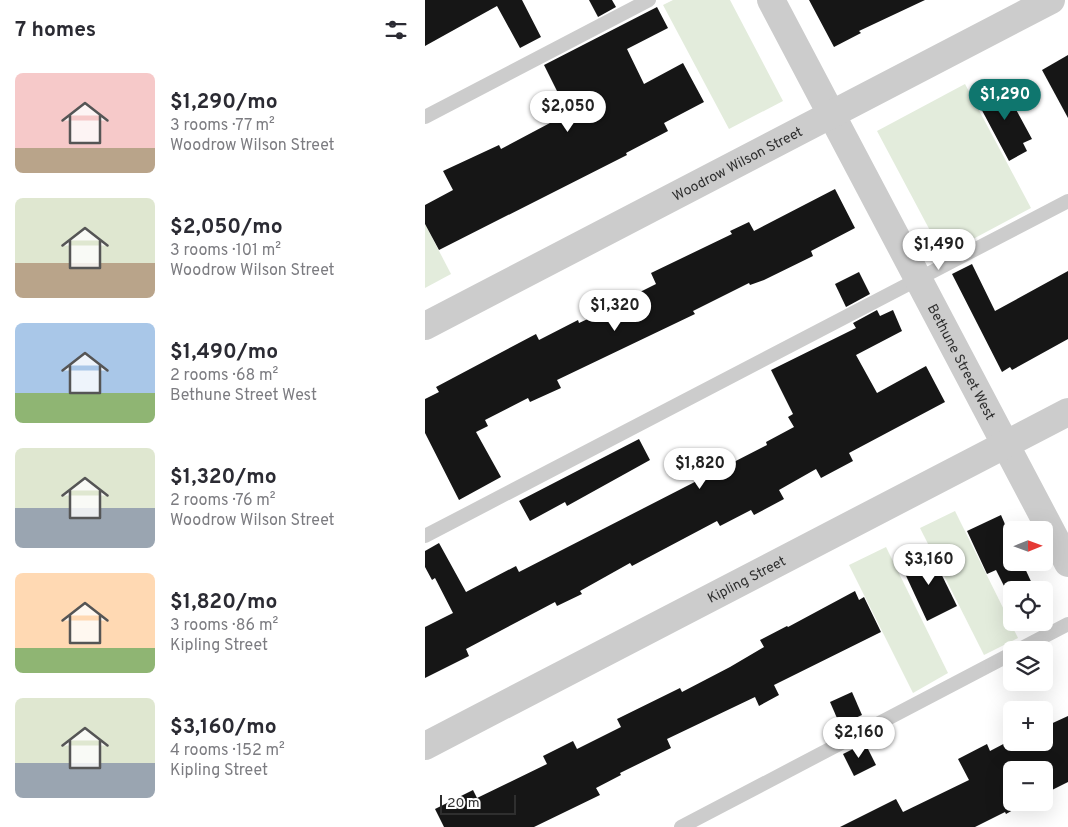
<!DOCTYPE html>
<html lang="en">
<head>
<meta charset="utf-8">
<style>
  body { margin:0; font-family:Overpass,sans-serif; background:#f7f7f7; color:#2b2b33; height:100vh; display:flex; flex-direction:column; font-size:19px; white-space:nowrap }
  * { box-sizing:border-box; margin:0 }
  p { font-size:16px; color:#7c7c81 }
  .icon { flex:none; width:28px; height:28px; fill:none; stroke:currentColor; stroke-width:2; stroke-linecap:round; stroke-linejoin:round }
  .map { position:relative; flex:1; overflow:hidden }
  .side { display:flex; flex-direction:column; background:#fff; width:425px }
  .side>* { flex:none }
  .needle { width:32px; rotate:89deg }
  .buttons { position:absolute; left:578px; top:521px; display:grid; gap:10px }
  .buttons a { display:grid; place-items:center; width:50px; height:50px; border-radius:8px; background:#fff; box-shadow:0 5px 20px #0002; font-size:25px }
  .scale { position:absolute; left:15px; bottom:12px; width:76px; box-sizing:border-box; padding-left:5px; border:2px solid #2f2f2f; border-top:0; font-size:14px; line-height:18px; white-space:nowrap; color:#2f2f2f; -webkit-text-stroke:4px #fff; paint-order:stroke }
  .price { position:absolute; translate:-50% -42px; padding:0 11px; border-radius:18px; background:#fff; color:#222; font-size:16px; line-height:32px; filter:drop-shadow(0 1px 2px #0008) }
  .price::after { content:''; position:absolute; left:50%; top:30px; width:15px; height:11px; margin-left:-8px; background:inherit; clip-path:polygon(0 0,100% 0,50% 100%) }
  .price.on { background:#0f766e; color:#fff }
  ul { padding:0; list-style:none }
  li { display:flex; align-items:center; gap:15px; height:125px; padding:0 15px }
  li span { display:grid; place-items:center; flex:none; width:140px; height:100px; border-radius:8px; color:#555 }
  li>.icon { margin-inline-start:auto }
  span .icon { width:60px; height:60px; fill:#fffc; stroke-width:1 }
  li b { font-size:21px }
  h2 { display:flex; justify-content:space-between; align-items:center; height:60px; padding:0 15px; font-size:21px }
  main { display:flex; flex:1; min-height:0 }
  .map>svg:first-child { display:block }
  .green { fill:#e3ecdc }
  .building { fill:#161616 }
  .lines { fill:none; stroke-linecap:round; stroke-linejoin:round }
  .service { stroke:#ccc; stroke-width:14 }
  .minor { stroke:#ccc; stroke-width:28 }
  .labels { text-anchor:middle; stroke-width:5; stroke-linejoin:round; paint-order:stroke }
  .street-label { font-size:14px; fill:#2f2f2f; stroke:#fff }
</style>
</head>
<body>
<main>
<section class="side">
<h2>7 homes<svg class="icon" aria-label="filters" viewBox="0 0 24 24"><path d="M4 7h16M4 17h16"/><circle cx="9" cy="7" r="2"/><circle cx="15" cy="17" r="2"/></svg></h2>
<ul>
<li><span style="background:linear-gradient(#f6c9c9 75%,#b9a48a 0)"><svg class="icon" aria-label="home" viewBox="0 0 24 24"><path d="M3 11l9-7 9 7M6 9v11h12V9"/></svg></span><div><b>$1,290/mo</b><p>3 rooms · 77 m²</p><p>Woodrow Wilson Street</p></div></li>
<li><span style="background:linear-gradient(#dfe7d0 65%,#b9a48a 0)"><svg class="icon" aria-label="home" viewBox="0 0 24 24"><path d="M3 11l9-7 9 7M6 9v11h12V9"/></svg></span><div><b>$2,050/mo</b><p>3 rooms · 101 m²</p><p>Woodrow Wilson Street</p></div></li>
<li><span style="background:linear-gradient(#a9c7e8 70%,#8fb573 0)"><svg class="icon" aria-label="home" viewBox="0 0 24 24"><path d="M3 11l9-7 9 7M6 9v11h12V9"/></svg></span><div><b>$1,490/mo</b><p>2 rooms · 68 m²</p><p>Bethune Street West</p></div></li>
<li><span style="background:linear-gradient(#dfe7d0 60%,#9aa5b1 0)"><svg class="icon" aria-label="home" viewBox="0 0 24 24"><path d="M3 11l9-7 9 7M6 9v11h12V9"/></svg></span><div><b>$1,320/mo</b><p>2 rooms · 76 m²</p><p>Woodrow Wilson Street</p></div></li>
<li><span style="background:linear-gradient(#ffd9b3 75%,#8fb573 0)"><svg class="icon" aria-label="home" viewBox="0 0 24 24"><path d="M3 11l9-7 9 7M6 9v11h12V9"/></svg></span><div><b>$1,820/mo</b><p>3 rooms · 86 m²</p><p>Kipling Street</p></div></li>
<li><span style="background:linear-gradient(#dfe7d0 65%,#9aa5b1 0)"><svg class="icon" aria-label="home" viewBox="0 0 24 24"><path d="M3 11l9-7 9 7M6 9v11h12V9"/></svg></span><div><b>$3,160/mo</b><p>4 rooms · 152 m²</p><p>Kipling Street</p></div></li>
</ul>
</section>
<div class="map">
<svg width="643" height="827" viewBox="0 0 643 827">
  <rect width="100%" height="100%" fill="#fff"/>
  <g class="green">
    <path d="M248 0H305L358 101 304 129 238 5Z"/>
    <path d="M540 84 606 208 518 255 452 131Z"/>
    <path d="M0 224 26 274 0 288Z"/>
    <path d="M530 511 593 638 559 655 495 528Z"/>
    <path d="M461 547 523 673 488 693 424 565Z"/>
  </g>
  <g class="building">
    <path d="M0 0H97L116 37 95 48 72 6 0 46Z"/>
    <path d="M164 0H187L191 7 173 17Z"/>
    <path d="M384 0H500L434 31 436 33 409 47Z"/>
    <path d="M232 7 243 28 202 49 219 84 258 63 279 102 239 123 243 131 201 153 202 155 14 250 0 224V205L28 190 18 171 74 145 76 149 140 115 138 113 142 111 119 65Z"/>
    <path d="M643 55V118L617 70Z"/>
    <path d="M575 80 607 139 598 143 602 151 584 161 552 101 561 96 558 90Z"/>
    <path d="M410 189 430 228 386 251 388 256 339 280 325 285 324 283 268 311 270 314 132 380 136 388 105 402 103 398 60 420 63 426 51 432 76 477 34 500 0 433V399L14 392 11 387 111 334 114 340 153 320 154 323 195 304V302L231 284 226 273 307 234 305 231 324 222 329 231Z"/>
    <path d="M547 264 570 311 643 271V339L587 370 585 367 577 372 527 274Z"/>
    <path d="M434 272 445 294 421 307 410 284Z"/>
    <path d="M452 310 455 316 468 310 477 331 431 355 452 393 501 366 520 402 424 453 428 461 396 478 391 469 354 490 359 499 329 515 326 510 295 526 292 521 207 566 205 563 155 591 157 594 132 606 130 602 41 649 44 656 0 678V627L28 613 10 578 7 580 0 567V551L14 543 41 592 91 566 94 572 342 445 341 442 369 427 363 417 368 414 346 370 431 328 428 323Z"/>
    <path d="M214 439 225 460 142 506 140 502 105 521 94 501Z"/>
    <path d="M576 515 586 538V562H597L610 590H586V600L571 570 562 574 542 531Z"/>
    <path d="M505 551 532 606 502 621 476 565Z"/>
    <path d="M430 591 434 600 439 597 456 632 349 685 354 695 334 706 330 697 242 739 246 748 195 773 196 775 171 788 175 795 109 827H19L10 809 48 790 52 798 122 764 118 756 148 741 152 749 196 727 192 719 255 688 257 692 305 667 339 647 335 640 362 626 363 627Z"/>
    <path d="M597 622H614L601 629Z"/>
    <path d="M427 692 437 715 415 725 405 702Z"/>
    <path d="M643 716V782L619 794V770H586V802H602L581 814 580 812 550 827H415L471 799 478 812 544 780 533 759 562 744 565 751 586 740V742H619V727Z"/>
    <path d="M440 743 451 765 429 776 418 754Z"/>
  </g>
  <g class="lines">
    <g class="service">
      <path d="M0 117 224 0"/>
      <path d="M0 536 643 201"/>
      <path d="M593 650 643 624"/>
      <path d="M256 827 586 654"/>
    </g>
    <g class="minor">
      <path id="s1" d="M346 0 643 563"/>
      <path id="s2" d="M0 326 626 0"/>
      <path id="s3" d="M0 746 643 412"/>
    </g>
  </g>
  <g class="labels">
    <g class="street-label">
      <text dy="5" stroke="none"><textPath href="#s2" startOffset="352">Woodrow Wilson Street</textPath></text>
      <text dy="5" stroke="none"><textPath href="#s1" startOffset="409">Bethune Street West</textPath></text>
      <text dy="5" stroke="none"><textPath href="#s3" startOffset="362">Kipling Street</textPath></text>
    </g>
  </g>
</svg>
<div class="buttons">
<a><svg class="needle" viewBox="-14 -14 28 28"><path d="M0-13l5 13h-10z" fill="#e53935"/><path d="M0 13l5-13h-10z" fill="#7c7c81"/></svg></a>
<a><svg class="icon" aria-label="locate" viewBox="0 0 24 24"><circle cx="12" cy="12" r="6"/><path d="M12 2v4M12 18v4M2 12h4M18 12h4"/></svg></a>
<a><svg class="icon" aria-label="layers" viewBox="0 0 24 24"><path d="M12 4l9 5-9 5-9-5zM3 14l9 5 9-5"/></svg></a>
<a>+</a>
<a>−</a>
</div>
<div class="scale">20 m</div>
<b class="price on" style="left:580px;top:121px">$1,290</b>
<b class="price" style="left:143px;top:133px">$2,050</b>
<b class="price" style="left:514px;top:271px">$1,490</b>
<b class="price" style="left:190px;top:332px">$1,320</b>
<b class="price" style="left:275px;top:490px">$1,820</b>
<b class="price" style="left:504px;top:586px">$3,160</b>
<b class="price" style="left:434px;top:759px">$2,160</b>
</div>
</main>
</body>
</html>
